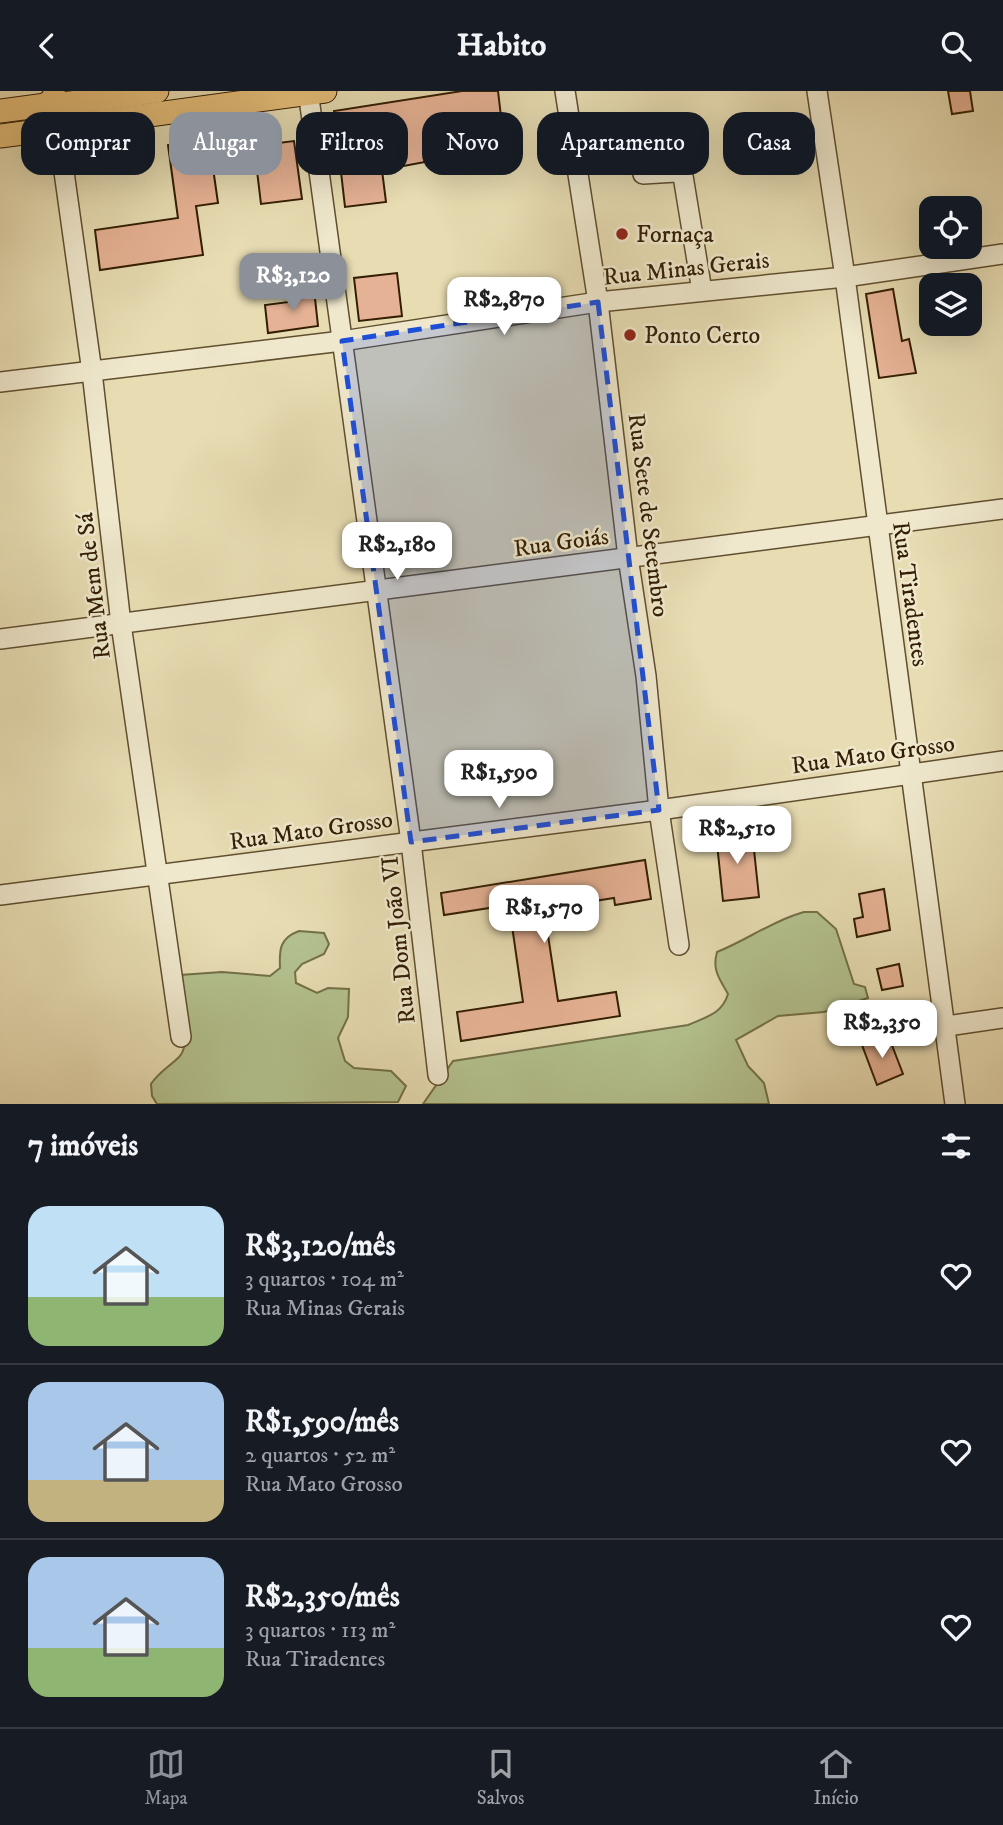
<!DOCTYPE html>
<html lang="pt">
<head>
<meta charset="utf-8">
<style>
  body { margin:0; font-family:"IM FELL DW Pica",serif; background:#20242c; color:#f1f3f6; height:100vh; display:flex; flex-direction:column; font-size:26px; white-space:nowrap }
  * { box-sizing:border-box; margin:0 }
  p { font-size:23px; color:#9ea1a6 }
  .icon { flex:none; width:38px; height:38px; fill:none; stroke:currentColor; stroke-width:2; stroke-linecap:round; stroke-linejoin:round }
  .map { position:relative; height:1013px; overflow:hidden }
  .drawer { display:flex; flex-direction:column; background:#171b24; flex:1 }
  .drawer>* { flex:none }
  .hud { position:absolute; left:21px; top:21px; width:962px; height:63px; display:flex; gap:14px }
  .tools { position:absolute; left:919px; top:105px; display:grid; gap:14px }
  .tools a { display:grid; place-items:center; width:63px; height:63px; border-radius:14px; background:#171b24; box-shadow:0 7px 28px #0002; font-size:35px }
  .price { position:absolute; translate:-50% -60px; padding:0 16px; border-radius:14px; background:#fff; color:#222; font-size:23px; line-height:46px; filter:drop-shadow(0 2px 4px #0008) }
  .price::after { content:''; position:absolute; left:50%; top:42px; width:21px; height:16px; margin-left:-10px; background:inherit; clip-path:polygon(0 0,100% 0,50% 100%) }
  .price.current { background:#8c9099; color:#fff }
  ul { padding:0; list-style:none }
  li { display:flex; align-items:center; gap:21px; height:175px; padding:0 28px }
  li+li { border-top:2px solid #363941 }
  li span { display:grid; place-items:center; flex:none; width:196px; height:140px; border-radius:21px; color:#555 }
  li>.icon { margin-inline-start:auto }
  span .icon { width:84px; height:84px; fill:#fffc; stroke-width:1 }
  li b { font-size:30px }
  h2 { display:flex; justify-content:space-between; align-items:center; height:84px; padding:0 28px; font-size:30px }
  .tag { padding:0 24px; border-radius:21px; background:#171b24; box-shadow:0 7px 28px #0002; font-size:24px; line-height:63px }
  .tag.current { background:#8c9099; color:#fff }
  header { display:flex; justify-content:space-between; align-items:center; height:91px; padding:0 28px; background:#171b24; font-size:32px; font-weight:700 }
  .tab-bar { display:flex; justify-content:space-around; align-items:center; height:98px; border-top:2px solid #363941; background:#171b24; font-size:19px; color:#9ea1a6 }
  .tab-bar a { display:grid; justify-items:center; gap:4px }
  .tab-bar .current { color:#8c9099 }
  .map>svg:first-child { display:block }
  .green { fill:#b3c18e; stroke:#737048; stroke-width:2 }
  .building { fill:#e6b295; stroke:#331e03; stroke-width:2 }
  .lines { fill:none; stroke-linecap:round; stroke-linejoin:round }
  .minor-casing { stroke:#604e2f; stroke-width:22 }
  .major-casing { stroke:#331e03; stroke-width:25 }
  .minor { stroke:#efe8cd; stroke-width:19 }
  .major { stroke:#e4be79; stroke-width:23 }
  .marked { fill:#1d4ed8; fill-opacity:0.2; stroke:#1d4ed8; stroke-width:5; stroke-dasharray:14 9; stroke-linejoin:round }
  .poi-dot { fill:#8f2418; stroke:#efe8cd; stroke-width:2.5 }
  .labels { text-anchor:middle; stroke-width:5; stroke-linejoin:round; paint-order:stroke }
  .poi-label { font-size:24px; fill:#331e03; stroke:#efe8cd; text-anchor:start }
  .street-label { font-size:24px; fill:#331e03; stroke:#efe8cd }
</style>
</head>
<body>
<header><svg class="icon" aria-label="back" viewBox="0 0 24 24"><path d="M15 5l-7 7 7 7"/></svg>Habito<svg class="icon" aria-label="search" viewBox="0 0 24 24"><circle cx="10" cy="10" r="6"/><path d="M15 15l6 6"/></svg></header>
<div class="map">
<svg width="1003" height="1013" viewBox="0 0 1003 1013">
  <rect width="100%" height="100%" fill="#e7dcb2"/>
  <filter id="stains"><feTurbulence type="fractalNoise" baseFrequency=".00286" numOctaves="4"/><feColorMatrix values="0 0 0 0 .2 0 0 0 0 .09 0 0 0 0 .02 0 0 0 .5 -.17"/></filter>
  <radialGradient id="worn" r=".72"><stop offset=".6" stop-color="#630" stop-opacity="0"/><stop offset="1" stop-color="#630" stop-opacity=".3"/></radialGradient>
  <g class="green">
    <path d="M804 821H817L836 838 854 893 865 896 868 907 824 921 778 925 736 949 748 975 764 992 769 1013H423L453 970 688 934C706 926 722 923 728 903 719 887 712 879 717 861 747 849 772 830 804 821Z"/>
    <path d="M299 840 324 842 329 853 324 863 302 873 295 881 296 892 317 902 328 897 349 898 348 926 338 947 345 970 354 977 391 980 406 995 398 1011 157 1013 152 1005 151 993C159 981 169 976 179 966 193 952 182 904 180 884L222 881 270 885 280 877C279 858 280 847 299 840Z"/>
  </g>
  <g class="building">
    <path d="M462 0H498L502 34 463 39 465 52 423 58 425 71 382 79 386 111 345 116 334 20Z"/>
    <path d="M948 0H970L973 20 952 23Z"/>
    <path d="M209 49 218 112 196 115 203 164 100 179 95 139 178 127 168 54Z"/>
    <path d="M294 50 302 108 261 113 254 55Z"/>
    <path d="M397 182 402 225 359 230 354 187Z"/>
    <path d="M314 198 318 235 268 242 265 214 289 211 288 201Z"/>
    <path d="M893 198 902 250 909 248 916 282 879 287 866 203Z"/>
    <path d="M752 740 759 806 723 810 716 743Z"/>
    <path d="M645 769 651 808 615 814 614 807 544 818 558 910 616 901 620 925 461 950 457 921 523 911 509 814 444 824 441 802Z"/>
    <path d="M884 798 890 839 857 846 854 828 863 826 859 803Z"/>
    <path d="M899 873 903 895 882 899 877 878Z"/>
    <path d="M888 944 903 983 877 994 862 954Z"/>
  </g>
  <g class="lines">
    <defs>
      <g id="minor">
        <path d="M53 0 55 11"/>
        <path d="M308 0 411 751 438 984"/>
        <path d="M565 0 598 211 628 466 646 585 659 719 679 854"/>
        <path d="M817 0 845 186 955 1013"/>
        <path d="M58 38 92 281 121 533 181 946"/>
        <path d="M643 83 676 81 683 85 702 200"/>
        <path d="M0 291 342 250 598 211 845 186 1003 163"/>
        <path d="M0 548 1003 418"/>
        <path d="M0 804 659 719 1003 670"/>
        <path d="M947 935 1003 927"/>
      </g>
      <g id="major">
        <circle cx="55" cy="24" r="14"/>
        <path d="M63 13 157 0"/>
        <path d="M0 20 46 14"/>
        <path d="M62 36 325 0"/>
        <path d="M0 45 54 38"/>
      </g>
    </defs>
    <use href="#minor" class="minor-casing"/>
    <use href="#major" class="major-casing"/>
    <use href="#minor" class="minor"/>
    <use href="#major" class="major"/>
  </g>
  <path class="marked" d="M598 211 659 719 411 751 342 250Z"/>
  <g class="poi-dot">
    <circle cx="622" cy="143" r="7"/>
    <circle cx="630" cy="244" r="7"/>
  </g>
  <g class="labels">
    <g class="poi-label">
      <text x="636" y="151">Fornaça</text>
      <text x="644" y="252">Ponto Certo</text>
    </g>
    <g class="street-label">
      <text transform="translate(686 177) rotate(-6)" y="8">Rua Minas Gerais</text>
      <text transform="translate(649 424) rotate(83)" y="8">Rua Sete de Setembro</text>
      <text transform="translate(561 451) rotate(-8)" y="8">Rua Goiás</text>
      <text transform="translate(93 495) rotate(-97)" y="8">Rua Mem de Sá</text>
      <text transform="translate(911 503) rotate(82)" y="8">Rua Tiradentes</text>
      <text transform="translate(873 663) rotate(-8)" y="8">Rua Mato Grosso</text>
      <text transform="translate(311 739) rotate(-8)" y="8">Rua Mato Grosso</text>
      <text transform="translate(398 849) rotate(-96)" y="8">Rua Dom João VI</text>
    </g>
  </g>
  <rect width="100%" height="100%" filter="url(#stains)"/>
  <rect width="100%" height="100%" fill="url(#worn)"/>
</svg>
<div class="tools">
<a><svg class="icon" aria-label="locate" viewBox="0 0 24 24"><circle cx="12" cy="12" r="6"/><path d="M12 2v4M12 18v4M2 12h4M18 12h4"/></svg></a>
<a><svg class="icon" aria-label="layers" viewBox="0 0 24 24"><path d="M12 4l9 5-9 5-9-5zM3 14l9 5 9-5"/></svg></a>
</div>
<b class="price current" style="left:293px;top:222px">R$3,120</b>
<b class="price" style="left:504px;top:246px">R$2,870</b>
<b class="price" style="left:397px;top:491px">R$2,180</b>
<b class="price" style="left:499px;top:719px">R$1,590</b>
<b class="price" style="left:737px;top:775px">R$2,510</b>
<b class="price" style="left:544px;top:854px">R$1,570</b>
<b class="price" style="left:882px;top:969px">R$2,350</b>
<div class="hud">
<a class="tag">Comprar</a>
<a class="tag current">Alugar</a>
<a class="tag">Filtros</a>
<a class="tag">Novo</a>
<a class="tag">Apartamento</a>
<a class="tag">Casa</a>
</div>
</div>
<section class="drawer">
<h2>7 imóveis<svg class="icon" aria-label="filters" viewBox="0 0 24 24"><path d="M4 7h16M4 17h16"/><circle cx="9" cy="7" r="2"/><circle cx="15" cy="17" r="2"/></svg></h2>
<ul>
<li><span style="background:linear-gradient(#bfe0f5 65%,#8fb573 0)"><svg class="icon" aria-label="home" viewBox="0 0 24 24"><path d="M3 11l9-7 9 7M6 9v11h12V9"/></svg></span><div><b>R$3,120/mês</b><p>3 quartos · 104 m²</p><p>Rua Minas Gerais</p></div><svg class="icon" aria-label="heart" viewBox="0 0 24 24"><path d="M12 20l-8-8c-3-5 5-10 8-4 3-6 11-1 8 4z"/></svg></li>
<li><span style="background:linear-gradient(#a9c7e8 70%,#c2b280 0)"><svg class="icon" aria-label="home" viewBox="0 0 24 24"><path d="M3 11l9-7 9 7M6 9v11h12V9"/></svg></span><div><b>R$1,590/mês</b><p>2 quartos · 52 m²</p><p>Rua Mato Grosso</p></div><svg class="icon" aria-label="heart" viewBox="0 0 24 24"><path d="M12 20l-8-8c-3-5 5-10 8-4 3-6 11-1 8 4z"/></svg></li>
<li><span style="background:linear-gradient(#a9c7e8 65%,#8fb573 0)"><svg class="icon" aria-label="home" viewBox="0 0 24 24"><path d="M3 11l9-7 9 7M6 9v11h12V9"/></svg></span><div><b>R$2,350/mês</b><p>3 quartos · 113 m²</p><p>Rua Tiradentes</p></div><svg class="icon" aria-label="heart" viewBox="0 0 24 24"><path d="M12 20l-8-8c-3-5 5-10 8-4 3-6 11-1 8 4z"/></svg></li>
</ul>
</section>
<nav class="tab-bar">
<a class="current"><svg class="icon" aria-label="map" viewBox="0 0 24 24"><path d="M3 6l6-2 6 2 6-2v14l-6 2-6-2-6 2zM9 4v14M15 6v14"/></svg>Mapa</a>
<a><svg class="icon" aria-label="saved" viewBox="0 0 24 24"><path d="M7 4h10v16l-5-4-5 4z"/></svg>Salvos</a>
<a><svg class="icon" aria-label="home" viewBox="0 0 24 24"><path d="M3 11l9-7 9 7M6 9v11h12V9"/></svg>Início</a>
</nav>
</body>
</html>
